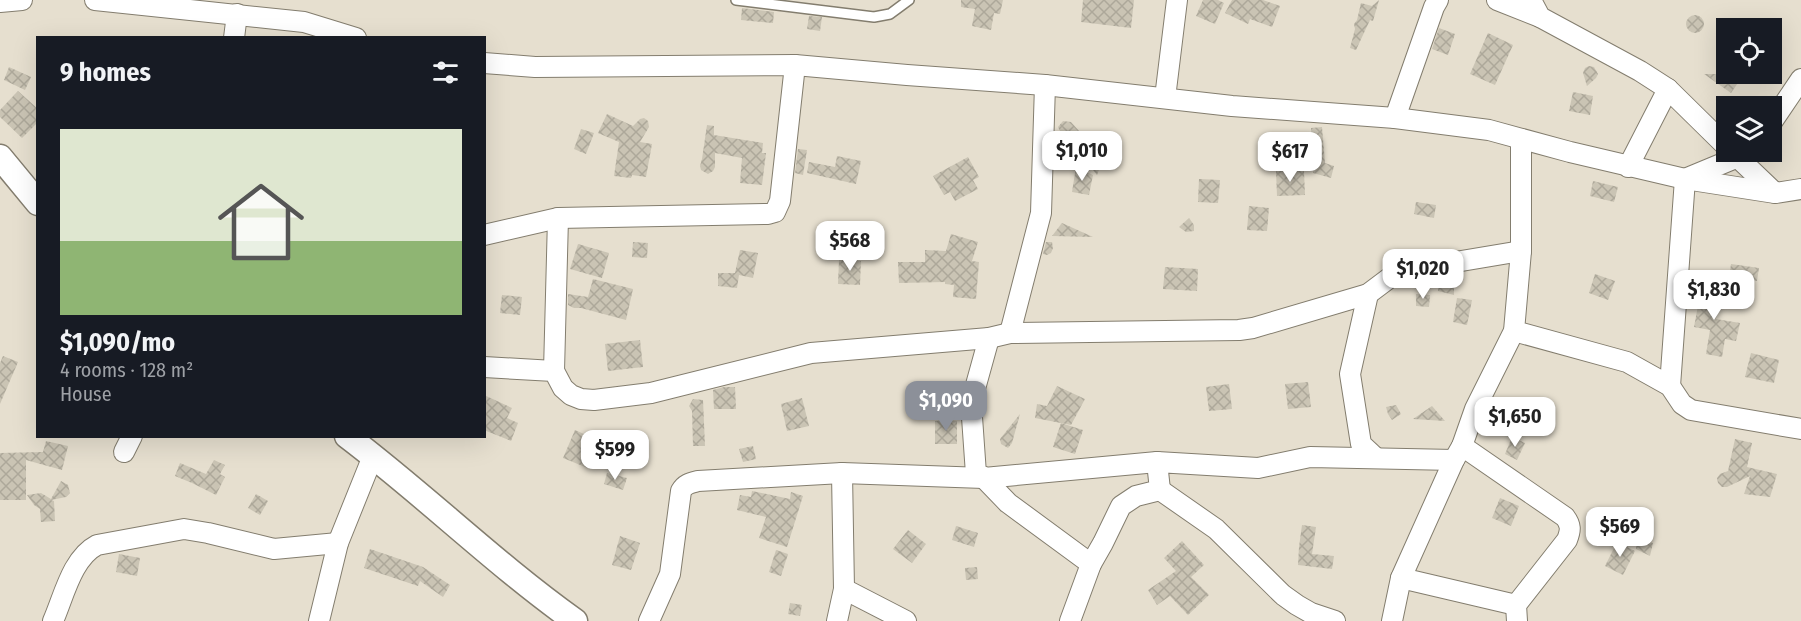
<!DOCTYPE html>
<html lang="en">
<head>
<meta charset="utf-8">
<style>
  body { margin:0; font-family:"Fira Sans Condensed",sans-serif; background:#20242c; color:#f1f3f6; height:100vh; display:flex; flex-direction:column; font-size:22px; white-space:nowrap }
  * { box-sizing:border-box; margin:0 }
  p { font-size:20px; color:#9ea1a6 }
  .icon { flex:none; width:33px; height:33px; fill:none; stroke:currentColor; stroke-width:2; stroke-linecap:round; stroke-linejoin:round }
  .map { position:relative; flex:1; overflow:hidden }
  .side { position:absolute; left:36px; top:36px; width:450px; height:402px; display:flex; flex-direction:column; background:#171b24; border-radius:0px; box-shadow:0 6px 24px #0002 }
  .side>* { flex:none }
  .buttons { position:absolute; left:1716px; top:18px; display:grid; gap:12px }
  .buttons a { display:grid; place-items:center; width:66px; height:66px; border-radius:0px; background:#171b24; box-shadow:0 6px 24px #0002; font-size:30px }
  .price { position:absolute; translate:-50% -51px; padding:0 14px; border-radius:12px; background:#fff; color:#222; font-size:20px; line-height:39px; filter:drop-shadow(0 2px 3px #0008) }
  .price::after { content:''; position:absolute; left:50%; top:36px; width:18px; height:14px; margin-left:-9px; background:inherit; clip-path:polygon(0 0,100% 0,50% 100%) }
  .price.on { background:#8c9099; color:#fff }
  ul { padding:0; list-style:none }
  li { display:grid; align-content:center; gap:12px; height:318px; padding:0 24px }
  li span { display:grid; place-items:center; height:186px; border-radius:0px; color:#555 }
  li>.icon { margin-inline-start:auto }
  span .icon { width:108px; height:108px; fill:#fffc; stroke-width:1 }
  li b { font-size:26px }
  h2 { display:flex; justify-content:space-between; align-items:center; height:72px; padding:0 24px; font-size:26px }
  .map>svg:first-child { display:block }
  .building { fill:url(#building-cross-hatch) }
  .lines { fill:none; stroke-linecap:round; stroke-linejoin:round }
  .service-casing { stroke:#837d6e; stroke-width:12 }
  .minor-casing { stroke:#837d6e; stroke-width:22 }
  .tertiary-casing { stroke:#837d6e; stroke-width:27 }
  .service { stroke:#fff; stroke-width:9 }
  .minor { stroke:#fff; stroke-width:20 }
  .tertiary { stroke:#fff; stroke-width:24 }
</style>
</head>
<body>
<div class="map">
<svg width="1801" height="621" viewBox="0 0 1801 621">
  <defs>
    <pattern id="building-cross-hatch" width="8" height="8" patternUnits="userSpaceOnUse" patternTransform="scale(1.5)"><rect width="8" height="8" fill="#cac4b4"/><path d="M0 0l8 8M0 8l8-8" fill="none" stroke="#ada89a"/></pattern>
  </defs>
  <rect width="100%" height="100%" fill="#e6dfcf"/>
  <g class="building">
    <path d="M961 0H1003L1000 14 994 13 991 30 972 26 975 9 961 7Z"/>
    <path d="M1083 0H1134L1131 28 1081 22Z"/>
    <path d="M1203 0H1218L1224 3 1215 24 1196 16Z"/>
    <path d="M1232 0H1263L1280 6 1272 27 1250 19 1248 24 1225 13Z"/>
    <path d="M1379 0 1373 21 1370 20 1356 50 1350 48 1355 29 1354 24 1357 20 1361 3 1372 6Z"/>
    <path d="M742 8 774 12 773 23 741 20Z"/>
    <circle cx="1695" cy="24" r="9"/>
    <path d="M809 16 822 17 820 31 807 29Z"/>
    <path d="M1439 28 1455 34 1448 55 1432 49Z"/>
    <path d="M1488 33 1513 45 1495 85 1470 74Z"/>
    <path d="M1589 66 1594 67 1598 74 1596 78 1587 86 1583 73 1585 68Z"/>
    <path d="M9 67 31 77 25 90 4 80Z"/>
    <path d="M1704 74H1744L1731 93Z"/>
    <path d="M18 91 38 109V122L22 138 0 117V110Z"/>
    <path d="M1573 92 1593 96 1590 115 1569 111Z"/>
    <path d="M607 114 633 126 640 119 644 118 648 121 649 127 640 142 652 144 646 177 632 175 631 178 614 176 619 142 598 133Z"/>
    <path d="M1063 121 1071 122 1079 131 1068 136 1062 135 1058 127Z"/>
    <path d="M707 125 714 126V135L763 143 762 153H766L762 185 740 183 742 158 715 153V167L713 171 708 174 701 170 700 166 702 159Z"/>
    <path d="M1322 127 1325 163 1334 166 1331 178 1313 173 1311 128Z"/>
    <path d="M581 129 594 133 586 154 574 149Z"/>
    <path d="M1087 144 1106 151 1097 175 1082 157Z"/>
    <path d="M798 149 807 150 803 175 795 173Z"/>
    <path d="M837 156 861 161 856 184 807 173 809 162 835 167Z"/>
    <path d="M968 157 979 177 973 180 978 189 955 201 950 192 944 195 933 176Z"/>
    <path d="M1076 167 1093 175 1089 195 1072 192Z"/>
    <path d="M1276 171H1304L1305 195 1277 196Z"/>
    <path d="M1199 179 1220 180 1218 203 1198 202Z"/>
    <path d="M1593 181 1618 187 1614 202 1590 196Z"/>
    <path d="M1416 202 1436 205 1434 218 1414 214Z"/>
    <path d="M1249 206 1269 208 1267 231 1247 230Z"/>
    <path d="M1189 218 1194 225V231L1186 232 1179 227Z"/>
    <path d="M1062 223 1093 237 1052 236Z"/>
    <path d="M951 234 978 242 972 261 979 262 976 299 953 297 954 285 945 284V282L899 283 898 262H925V250L946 251Z"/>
    <path d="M633 242 648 243 647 258 632 257Z"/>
    <path d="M1046 242H1052L1053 248 1051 253 1047 255 1043 254Z"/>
    <path d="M578 244 609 253 602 278 570 269Z"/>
    <path d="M740 250 758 253 753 278 739 275 737 288 718 286V273H735Z"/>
    <path d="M839 260 861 261 860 285 838 284Z"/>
    <path d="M1731 264 1759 268 1757 281 1729 278Z"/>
    <path d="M1165 267 1198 269 1197 291 1163 289Z"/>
    <path d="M1595 274 1615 281 1608 300 1589 293Z"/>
    <path d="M1445 278 1450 279 1454 282V295L1438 291 1439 283Z"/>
    <path d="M593 279 633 289 626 320 581 308H574L568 305V294L588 297Z"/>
    <path d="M1702 284 1722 288 1716 319 1740 323 1736 341 1725 339 1722 357 1706 354 1710 330 1694 327Z"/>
    <path d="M1416 294 1430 295 1429 307 1416 306Z"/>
    <path d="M502 295 522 297 520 315 500 313Z"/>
    <path d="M1457 298 1472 300 1467 325 1453 322Z"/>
    <path d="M640 340 643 367 608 371 605 344Z"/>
    <path d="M1751 353 1779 360 1774 383 1745 377Z"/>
    <path d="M3 356 18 362 0 404V363Z"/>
    <path d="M1308 382 1311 407 1288 409 1285 384Z"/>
    <path d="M1229 384 1232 409 1209 411 1206 387Z"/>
    <path d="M1057 386 1085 399 1071 425 1035 418 1037 404 1047 406Z"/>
    <path d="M724 387H735L736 409H714L713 390Z"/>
    <path d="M484 395 512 408 507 418 518 423 511 441 484 430Z"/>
    <path d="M802 398 809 426 787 431 781 404Z"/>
    <path d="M693 399 703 400 705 446H693L692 411 689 406Z"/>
    <path d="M1396 405 1401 414 1392 420 1388 414 1386 407Z"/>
    <path d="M1432 406 1445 421 1413 419Z"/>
    <path d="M1020 414 1012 443 1008 448 1001 444 1000 439Z"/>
    <rect x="935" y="421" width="22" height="23"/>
    <path d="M1061 423 1083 430 1075 454 1053 447Z"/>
    <path d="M575 430 595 439 592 446 599 448 590 469 563 458Z"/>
    <path d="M1512 437 1525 443 1517 460 1505 454Z"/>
    <path d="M1735 439 1752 443 1747 467 1777 474 1770 497 1744 494 1750 476 1727 487H1722L1718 483 1717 478 1720 474 1728 471Z"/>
    <path d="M46 441 68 446 62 470 26 460V500H0V453L43 452Z"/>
    <path d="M753 446 756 459 743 462 739 449Z"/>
    <path d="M214 460 225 465 220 474 225 477 216 495 192 483 175 476 180 463 206 474Z"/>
    <path d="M607 473 627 478 623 490 604 484Z"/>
    <path d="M61 481 68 485 70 493 66 497 51 500 54 501 55 521 41 522 40 509 34 505 27 495 41 493 51 499Z"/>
    <path d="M752 491 790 499 791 492 803 496 787 547 759 538 766 517 737 510 740 495 751 497Z"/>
    <path d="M256 494 268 501 260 515 248 508Z"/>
    <path d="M1500 498 1519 506 1511 526 1492 518Z"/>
    <path d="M1638 524 1651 525 1650 542 1653 543 1650 556 1636 549Z"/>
    <path d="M1302 525 1316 527 1312 554 1334 556 1332 569 1298 565 1299 547Z"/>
    <path d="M956 526 978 533 974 547 952 540Z"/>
    <path d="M908 530 926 544 912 563 893 549Z"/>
    <path d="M620 536 640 543 631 570 612 565Z"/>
    <path d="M1182 541 1204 565 1191 577 1209 595 1188 615 1170 596 1157 605 1148 590 1176 571 1164 558Z"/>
    <path d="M1617 542 1635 551 1623 575 1605 566Z"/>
    <path d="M370 549 423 567 450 585 443 597 420 581 418 586 364 568Z"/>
    <path d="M776 550 788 554 781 576 769 572Z"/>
    <path d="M119 554 140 558 137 576 116 572Z"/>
    <path d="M977 567 978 579 966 580 965 568Z"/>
    <path d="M790 603 802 605 800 616 788 614Z"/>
  </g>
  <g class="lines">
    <defs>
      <path id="service" d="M736 0 874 17 890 14 909 0"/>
      <g id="minor">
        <path d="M95 0 304 22 356 38"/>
        <path d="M1497 0 1540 17"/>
        <path d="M1531 0 1540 17 1640 71 1668 89 1726 146"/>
        <path d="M0 2 22 0"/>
        <path d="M234 38 237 14"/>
        <path d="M484 63 535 67 795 65 907 75 1045 85 1232 106 1395 118 1489 130 1570 152 1685 179 1775 193 1801 189"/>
        <path d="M1165 98 1177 0"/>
        <path d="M1395 118 1434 7 1438 0"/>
        <path d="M1772 122 1801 79"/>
        <path d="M1732 152 1775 193"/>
        <path d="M1628 167 1668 89"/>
        <path d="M484 235 558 218 768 214 775 212 780 201 795 65"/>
        <path d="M1368 294 1350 374 1361 444 1376 458"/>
        <path d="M1514 331 1627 362 1670 386 1682 404 1691 410 1801 429"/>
        <path d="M1010 333 1041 213 1045 85"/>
        <path d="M989 338 971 403 976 474 982 476 1008 503 1091 564"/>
        <path d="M484 367 554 371 563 388 571 395 581 399 594 400 651 393 811 353 989 338 1010 333 1239 330 1253 328 1368 294 1392 276 1402 271 1521 251"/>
        <path d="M554 371 558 218"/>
        <path d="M1670 386 1685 179 1738 157 1744 152"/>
        <path d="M1462 446 1565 517C1571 525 1571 530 1567 540L1516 605 1517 621"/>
        <path d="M124 452 132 436"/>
        <path d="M1160 490 1216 529 1283 595 1297 605 1311 613 1335 621"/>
        <path d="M1401 578 1516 605"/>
        <path d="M844 589 906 621"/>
        <path d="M53 621C64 596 72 558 97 545L184 529 208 533 274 549 338 543"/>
        <path d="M319 621 338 543 373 456"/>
        <path d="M649 621 670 574 681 491C685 484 690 483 698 481L842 473 984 478 1157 462"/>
        <path d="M837 621 844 589 842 473"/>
        <path d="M1070 621 1091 564 1103 543 1121 506 1136 496 1160 490 1157 462 1258 468 1310 457 1454 460"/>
        <path d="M1392 621 1401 578 1454 460 1462 446 1475 409 1514 331 1521 251V139"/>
      </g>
      <g id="tertiary">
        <path d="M0 157 38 203"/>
        <path d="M347 436C425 495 495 564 575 621"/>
      </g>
    </defs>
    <use href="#service" class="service-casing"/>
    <use href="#minor" class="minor-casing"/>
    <use href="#tertiary" class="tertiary-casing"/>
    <use href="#service" class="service"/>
    <use href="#minor" class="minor"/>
    <use href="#tertiary" class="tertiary"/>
  </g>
</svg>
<div class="buttons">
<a><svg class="icon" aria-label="locate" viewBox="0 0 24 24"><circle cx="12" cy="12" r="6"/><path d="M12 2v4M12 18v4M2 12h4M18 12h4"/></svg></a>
<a><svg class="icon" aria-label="layers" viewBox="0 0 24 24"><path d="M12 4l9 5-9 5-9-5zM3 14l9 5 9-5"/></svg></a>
</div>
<b class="price" style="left:1082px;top:182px">$1,010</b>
<b class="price" style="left:1290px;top:183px">$617</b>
<b class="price" style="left:850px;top:272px">$568</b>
<b class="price" style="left:1423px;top:300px">$1,020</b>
<b class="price" style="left:1714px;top:321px">$1,830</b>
<b class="price on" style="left:946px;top:432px">$1,090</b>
<b class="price" style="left:1515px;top:448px">$1,650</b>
<b class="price" style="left:615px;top:481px">$599</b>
<b class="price" style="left:1620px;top:558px">$569</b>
<section class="side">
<h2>9 homes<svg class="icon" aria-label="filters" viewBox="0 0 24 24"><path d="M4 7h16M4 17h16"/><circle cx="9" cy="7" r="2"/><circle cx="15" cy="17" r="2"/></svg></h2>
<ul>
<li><span style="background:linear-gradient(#dfe7d0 60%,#8fb573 0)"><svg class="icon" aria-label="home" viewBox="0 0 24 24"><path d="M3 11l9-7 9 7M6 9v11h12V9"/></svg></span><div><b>$1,090/mo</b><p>4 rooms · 128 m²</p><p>House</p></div></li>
</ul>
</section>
</div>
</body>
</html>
